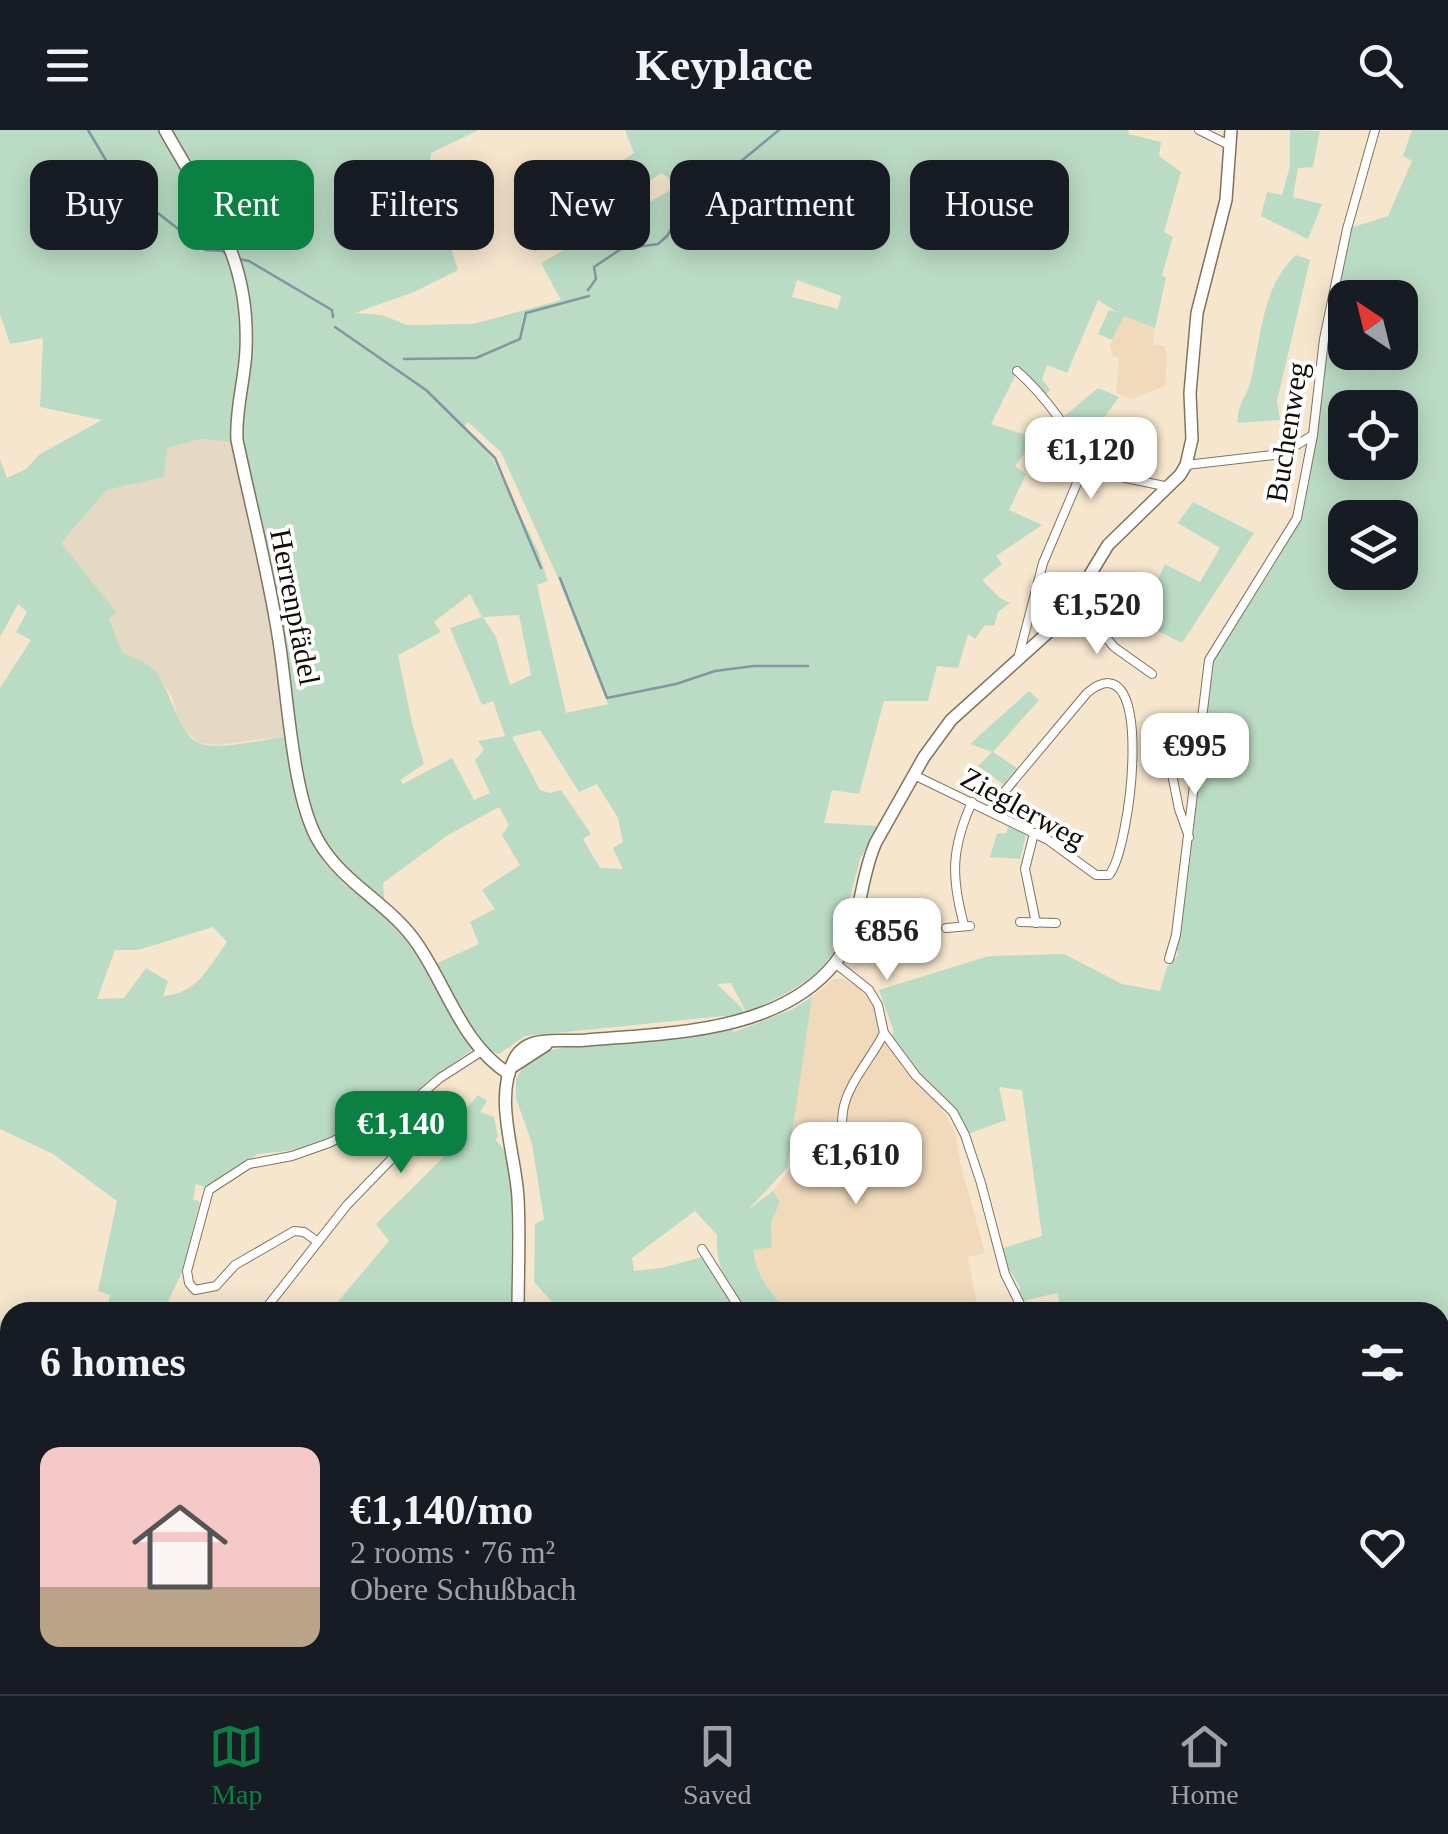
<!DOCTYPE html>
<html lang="en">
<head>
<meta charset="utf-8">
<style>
  body { margin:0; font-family:Georgia,serif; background:#20242c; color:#f1f3f6; height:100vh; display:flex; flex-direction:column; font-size:38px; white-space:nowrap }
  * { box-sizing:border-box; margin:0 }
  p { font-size:32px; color:#9ea1a6 }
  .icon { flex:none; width:55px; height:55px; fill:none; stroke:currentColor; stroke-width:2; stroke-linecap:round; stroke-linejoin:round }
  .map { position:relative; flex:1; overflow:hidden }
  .side { position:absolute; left:0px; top:1172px; width:1450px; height:392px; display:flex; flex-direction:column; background:#171b24; border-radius:30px 30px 0 0; box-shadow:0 5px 25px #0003 }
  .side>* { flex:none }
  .hud { position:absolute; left:30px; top:30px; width:1390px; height:90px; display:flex; gap:20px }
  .needle { width:65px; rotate:325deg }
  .buttons { position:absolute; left:1328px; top:150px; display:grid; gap:20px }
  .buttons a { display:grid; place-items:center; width:90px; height:90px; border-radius:20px; background:#171b24; box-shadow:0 5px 25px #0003; font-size:50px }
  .price { position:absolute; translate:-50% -85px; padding:0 22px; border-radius:20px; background:#fff; color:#222; font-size:32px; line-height:65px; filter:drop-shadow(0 2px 5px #0008) }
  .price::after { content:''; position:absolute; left:50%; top:60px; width:30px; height:22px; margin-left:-15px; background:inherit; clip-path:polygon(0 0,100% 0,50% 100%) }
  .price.selected { background:#0b8043; color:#fff }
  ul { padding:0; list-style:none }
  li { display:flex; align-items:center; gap:30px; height:250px; padding:0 40px }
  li+li { border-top:2px solid #363941 }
  li span { display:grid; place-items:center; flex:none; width:280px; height:200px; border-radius:20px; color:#555 }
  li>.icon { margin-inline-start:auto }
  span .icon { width:120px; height:120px; fill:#fffc; stroke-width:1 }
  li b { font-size:42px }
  h2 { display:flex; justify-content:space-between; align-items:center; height:120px; padding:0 40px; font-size:42px }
  .chip { padding:0 35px; border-radius:20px; background:#171b24; box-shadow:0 5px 25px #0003; font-size:35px; line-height:90px }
  .chip.selected { background:#0b8043; color:#fff }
  header { display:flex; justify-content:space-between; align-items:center; height:130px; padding:0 40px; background:#171b24; font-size:45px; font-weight:700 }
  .dock { display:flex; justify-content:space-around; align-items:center; height:140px; border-top:2px solid #363941; background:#171b24; font-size:28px; color:#9ea1a6 }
  .dock a { display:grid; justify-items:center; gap:5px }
  .dock .selected { color:#0b8043 }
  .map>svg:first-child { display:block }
  .industrial { fill:#e5d9c5 }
  .built { fill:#f0dabb }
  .green { fill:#badcc4; fill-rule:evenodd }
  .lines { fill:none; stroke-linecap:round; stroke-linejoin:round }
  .stream { stroke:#7f98a2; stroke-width:2.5 }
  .street-casing { stroke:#82735d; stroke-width:10 }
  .secondary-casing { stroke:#82735d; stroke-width:14 }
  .street { stroke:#fff; stroke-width:8 }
  .secondary { stroke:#fff; stroke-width:11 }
  .labels { text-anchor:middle; stroke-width:8; stroke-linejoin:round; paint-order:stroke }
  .street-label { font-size:30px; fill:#110c05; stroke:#fff }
</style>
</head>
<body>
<header><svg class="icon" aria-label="menu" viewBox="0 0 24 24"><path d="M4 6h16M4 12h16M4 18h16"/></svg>Keyplace<svg class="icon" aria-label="search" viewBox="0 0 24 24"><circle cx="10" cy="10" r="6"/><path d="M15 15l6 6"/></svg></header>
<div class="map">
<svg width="1448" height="1564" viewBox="0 0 1448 1564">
  <rect width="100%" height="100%" fill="#f6e6cd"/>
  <path class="industrial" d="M201 309 234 312 274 509 288 606 217 615 199 613 179 595 172 566 153 538 122 522 109 489 61 413 107 360 164 347 166 318Z"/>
  <g class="built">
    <path d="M1124 186 1155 198 1153 215 1165 216 1167 229 1165 256 1131 269 1116 263 1119 228 1113 226 1110 216Z"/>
    <path d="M842 848 859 858 874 876 890 907 933 964 955 1002 960 1032 985 1123 968 1127 978 1181 975 1182H788L768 1159 756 1135 754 1120 772 1116 771 1093 780 1072 773 1061 791 1037 796 968 812 867 834 849Z"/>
    <path d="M198 1555H366L358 1564H200Z"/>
  </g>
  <g class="green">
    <path d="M0 0H479L431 23 428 48 458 140 414 162 355 183 382 185 407 195 473 194 561 170 541 133 678 56 662 43 535 122 522 98 634 23 625 0H1128L1129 4 1161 12 1159 26 1181 42 1164 102 1173 107 1162 145 1166 148 1155 198 1124 186 1112 210 1098 204 1109 180 1117 182 1098 170 1067 243 1047 235 1042 249 1050 260 1042 269 1017 242 991 294 1036 308 1015 336 1026 344 1009 380 1042 395 996 426 1002 434 982 450 1000 468 1010 473 998 482 994 496 985 495 975 509 968 504 958 538 937 536 928 571H884L859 664 832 660 824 693 879 696 860 729 841 802H838L832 816 836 818C816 852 780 868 746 882L731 853 717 854 743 879V884L525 906 499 924 477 916 435 947 413 969 303 1019 258 1024 230 1040 208 1058 196 1054 193 1069 200 1072 182 1142 163 1182H106L110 1165 98 1161 117 1071 53 1024 0 999V558L31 510 16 502 27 482 18 474 0 507V329L7 348 26 339 40 324 102 290 40 277 43 208 10 214 0 184ZM180 30C197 41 205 62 215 80 243 129 253 178 249 235 247 268 240 293 243 327 258 402 276 477 288 553 296 602 296 658 317 704 333 739 352 749 377 773L345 755 323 732 325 728C301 691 295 649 289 606 266 609 222 620 201 614 178 606 172 563 156 542 148 532 133 528 122 522L109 489 116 482 61 413 107 360 164 347 167 318 201 309 234 312C238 248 252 180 228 118 216 87 191 60 180 30ZM797 150 841 166 838 179 792 167ZM468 292 501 322 558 448 608 574 566 583 537 455 548 451 538 421 492 328 463 298ZM470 464 482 487 450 498 482 575 493 571 505 606 478 611 484 620 475 630 490 663 474 670 452 628 403 654 400 650 424 634 412 593 398 525 441 502 434 492ZM519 485 531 545 510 555 496 507 483 487ZM540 600 579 662 597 654 618 688 623 712 613 718 623 739 600 738 583 709 591 704 561 660 550 663 540 660 512 607ZM499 677 509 695 502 705 520 735 482 760 495 779 470 792 479 814 431 836 414 809 385 778 383 753 448 705ZM213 797 227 812C209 836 198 864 163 866L168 851 146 838 124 868 97 869 115 820H138Z"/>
    <path d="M1290 0 1320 1 1313 37 1298 38 1293 67 1322 74 1308 109 1261 86 1267 62 1282 65 1290 36Z"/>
    <path d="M1412 0H1448V1361H1443L1448 1362V1400L1440 1401V1182H1060L1058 1163 1017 1172 1024 1182H1010L1017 1172 1020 1157 997 1120 1042 1106 1022 960 999 957 1006 990 965 1005 952 982 916 946 890 907 894 902 879 860 989 826 1064 824 1122 854 1160 861 1167 837 1178 825 1176 817 1188 748 1212 531 1299 392 1316 306 1322 232 1347 99 1388 86 1412 31 1403 26ZM1345 168H1400V222H1345V218L1336 213 1345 197ZM1345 278H1400V332H1345ZM1345 388H1400V442H1345Z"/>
    <path d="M1296 125 1310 130 1277 271 1280 290 1238 293C1236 275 1247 267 1251 250 1261 207 1262 156 1296 125Z"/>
    <path d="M1098 258 1119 267 1081 319 1061 289Z"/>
    <path d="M1193 372 1254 403 1182 513 1138 491 1165 434 1200 452 1220 418 1178 393Z"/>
    <path d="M1029 561 1039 570 993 622 1017 638 1003 654 978 636 992 622 970 614Z"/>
    <path d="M1009 696 1026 705 1020 729 990 727 997 704 1006 703Z"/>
    <path d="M812 867 787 1038 748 1080 773 1061 780 1072 771 1093 772 1117 754 1120C755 1146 772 1164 788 1182H744C728 1156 715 1137 717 1105L695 1081 632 1128 634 1141 662 1138 702 1127 732 1171 725 1176 729 1182H546L554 1174 534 1152 535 1094 544 1089 532 1014 516 968V949L525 934 546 921 586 913 731 894 734 902 791 880Z"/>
    <path d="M478 965 487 971 480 982 494 987 498 1008 495 1009 505 1021 511 1059V1182H433L421 1176 412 1182H329L389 1111 376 1094 460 1011 447 1001Z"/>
    <path d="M0 1191 10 1194V1393L5 1392 0 1404Z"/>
    <path d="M28 1555H136L135 1564H26Z"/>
  </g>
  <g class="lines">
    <g class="stream">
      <path d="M88 0 110 37 154 80 205 120 223 121 227 125"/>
      <path d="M239 129 249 131 332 180 333 187"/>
      <path d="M588 160 596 149 594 137 621 119 658 114 667 106 684 78 779 0"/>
      <path d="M335 197 426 260 495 328 541 438"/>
      <path d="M404 229 476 228 520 209 526 183 589 166"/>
      <path d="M560 448 607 568 676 554 715 541 754 536H808"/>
    </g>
    <defs>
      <g id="street">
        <path d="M1199 0 1229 15"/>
        <path d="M1017 241C1038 259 1083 312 1083 339L1043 433 1019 525"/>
        <path d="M1186 335 1282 324 1313 305"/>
        <path d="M1083 339 1169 357"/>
        <path d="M1076 471 1114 517 1152 544"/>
        <path d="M1172 644 1179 679 1189 707"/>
        <path d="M914 645 1048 710 1096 745H1109C1131 720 1157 505 1087 563L989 680"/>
        <path d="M1034 703 1025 739 1036 793"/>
        <path d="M1020 792 1056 793"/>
        <path d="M964 795C951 747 951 719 972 672"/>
        <path d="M946 798 970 796"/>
        <path d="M1169 829 1176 805 1209 530 1297 388 1313 305 1324 209 1347 99 1375 0"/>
        <path d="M835 833 869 860 878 875 884 903 916 946 953 982 965 1005 981 1053 1005 1144 1024 1182"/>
        <path d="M846 1032 862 1049 856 1058 848 1053C844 1032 840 1003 843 981 847 954 872 928 884 903"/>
        <path d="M318 1112 304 1102 294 1101 235 1135 216 1156 195 1160 189 1153 187 1141 209 1060 249 1034 292 1026 329 1013 412 972 440 948 482 921"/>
        <path d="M702 1119 742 1182"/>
        <path d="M263 1182 347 1075 412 1008 424 989V964"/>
        <path d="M1440 1439H1448"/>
        <path d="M1440 1540H1448"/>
        <path d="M685 1555 692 1564"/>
        <path d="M1056 1555 1075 1564"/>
        <path d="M20 1564 21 1555"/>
        <path d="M647 1564 660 1555"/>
        <path d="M878 1564 870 1559 878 1555"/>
        <path d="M894 1564 896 1555"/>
      </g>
      <g id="secondary">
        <path d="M165 0C208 78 250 123 246 219 245 250 235 279 237 310 251 377 269 444 279 511 288 566 292 667 319 712 344 755 391 774 418 815 448 859 462 914 509 944"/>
        <path d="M512 937 546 915"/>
        <path d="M518 1182C518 1145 520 1106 518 1068 516 1025 492 966 516 926 520 920 527 915 534 913 550 908 570 912 587 910 668 903 779 903 835 833 862 799 858 751 876 712L924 627 951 590 1063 489 1108 415 1180 345 1186 335 1192 309 1190 263 1197 183 1226 70 1231 0"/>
        <path d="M559 1555 560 1564"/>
      </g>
    </defs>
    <use href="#street" class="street-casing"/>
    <use href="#secondary" class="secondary-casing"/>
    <use href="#street" class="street"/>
    <use href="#secondary" class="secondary"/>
  </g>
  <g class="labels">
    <g class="street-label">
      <text transform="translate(1287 302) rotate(-81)" y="10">Buchenweg</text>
      <text transform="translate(295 477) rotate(79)" y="10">Herrenpfädel</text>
      <text transform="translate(1023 678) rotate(29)" y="10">Zieglerweg</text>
    </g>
  </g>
</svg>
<div class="buttons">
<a><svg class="needle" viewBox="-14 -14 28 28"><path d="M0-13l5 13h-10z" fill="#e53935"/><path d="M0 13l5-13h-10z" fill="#9ea1a6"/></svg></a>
<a><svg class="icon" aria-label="locate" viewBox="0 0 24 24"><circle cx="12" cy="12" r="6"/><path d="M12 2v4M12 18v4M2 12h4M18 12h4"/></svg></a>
<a><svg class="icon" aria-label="layers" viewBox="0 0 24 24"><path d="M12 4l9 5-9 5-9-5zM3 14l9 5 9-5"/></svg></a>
</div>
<b class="price" style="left:1091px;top:372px">€1,120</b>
<b class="price" style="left:1097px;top:527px">€1,520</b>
<b class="price" style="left:1195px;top:668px">€995</b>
<b class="price" style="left:887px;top:853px">€856</b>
<b class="price selected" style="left:401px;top:1046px">€1,140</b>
<b class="price" style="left:856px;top:1077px">€1,610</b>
<div class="hud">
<a class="chip">Buy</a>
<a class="chip selected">Rent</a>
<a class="chip">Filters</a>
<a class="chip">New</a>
<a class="chip">Apartment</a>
<a class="chip">House</a>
</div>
<section class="side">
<h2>6 homes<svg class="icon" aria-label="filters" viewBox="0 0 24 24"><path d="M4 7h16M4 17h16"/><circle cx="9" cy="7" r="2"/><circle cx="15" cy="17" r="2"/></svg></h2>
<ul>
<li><span style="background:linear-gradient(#f6c9c9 70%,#b9a48a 0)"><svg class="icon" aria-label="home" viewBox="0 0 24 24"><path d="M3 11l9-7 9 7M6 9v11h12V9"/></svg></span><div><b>€1,140/mo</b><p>2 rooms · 76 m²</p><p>Obere Schußbach</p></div><svg class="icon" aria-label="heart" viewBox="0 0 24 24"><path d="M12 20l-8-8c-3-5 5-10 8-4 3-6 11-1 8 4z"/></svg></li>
</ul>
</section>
</div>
<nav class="dock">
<a class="selected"><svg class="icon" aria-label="map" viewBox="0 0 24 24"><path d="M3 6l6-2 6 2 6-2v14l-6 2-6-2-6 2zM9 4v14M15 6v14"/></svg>Map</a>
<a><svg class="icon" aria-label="saved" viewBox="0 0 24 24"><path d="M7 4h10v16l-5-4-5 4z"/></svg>Saved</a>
<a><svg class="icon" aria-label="home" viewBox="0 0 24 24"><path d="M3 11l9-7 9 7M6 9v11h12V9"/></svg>Home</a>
</nav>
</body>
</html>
